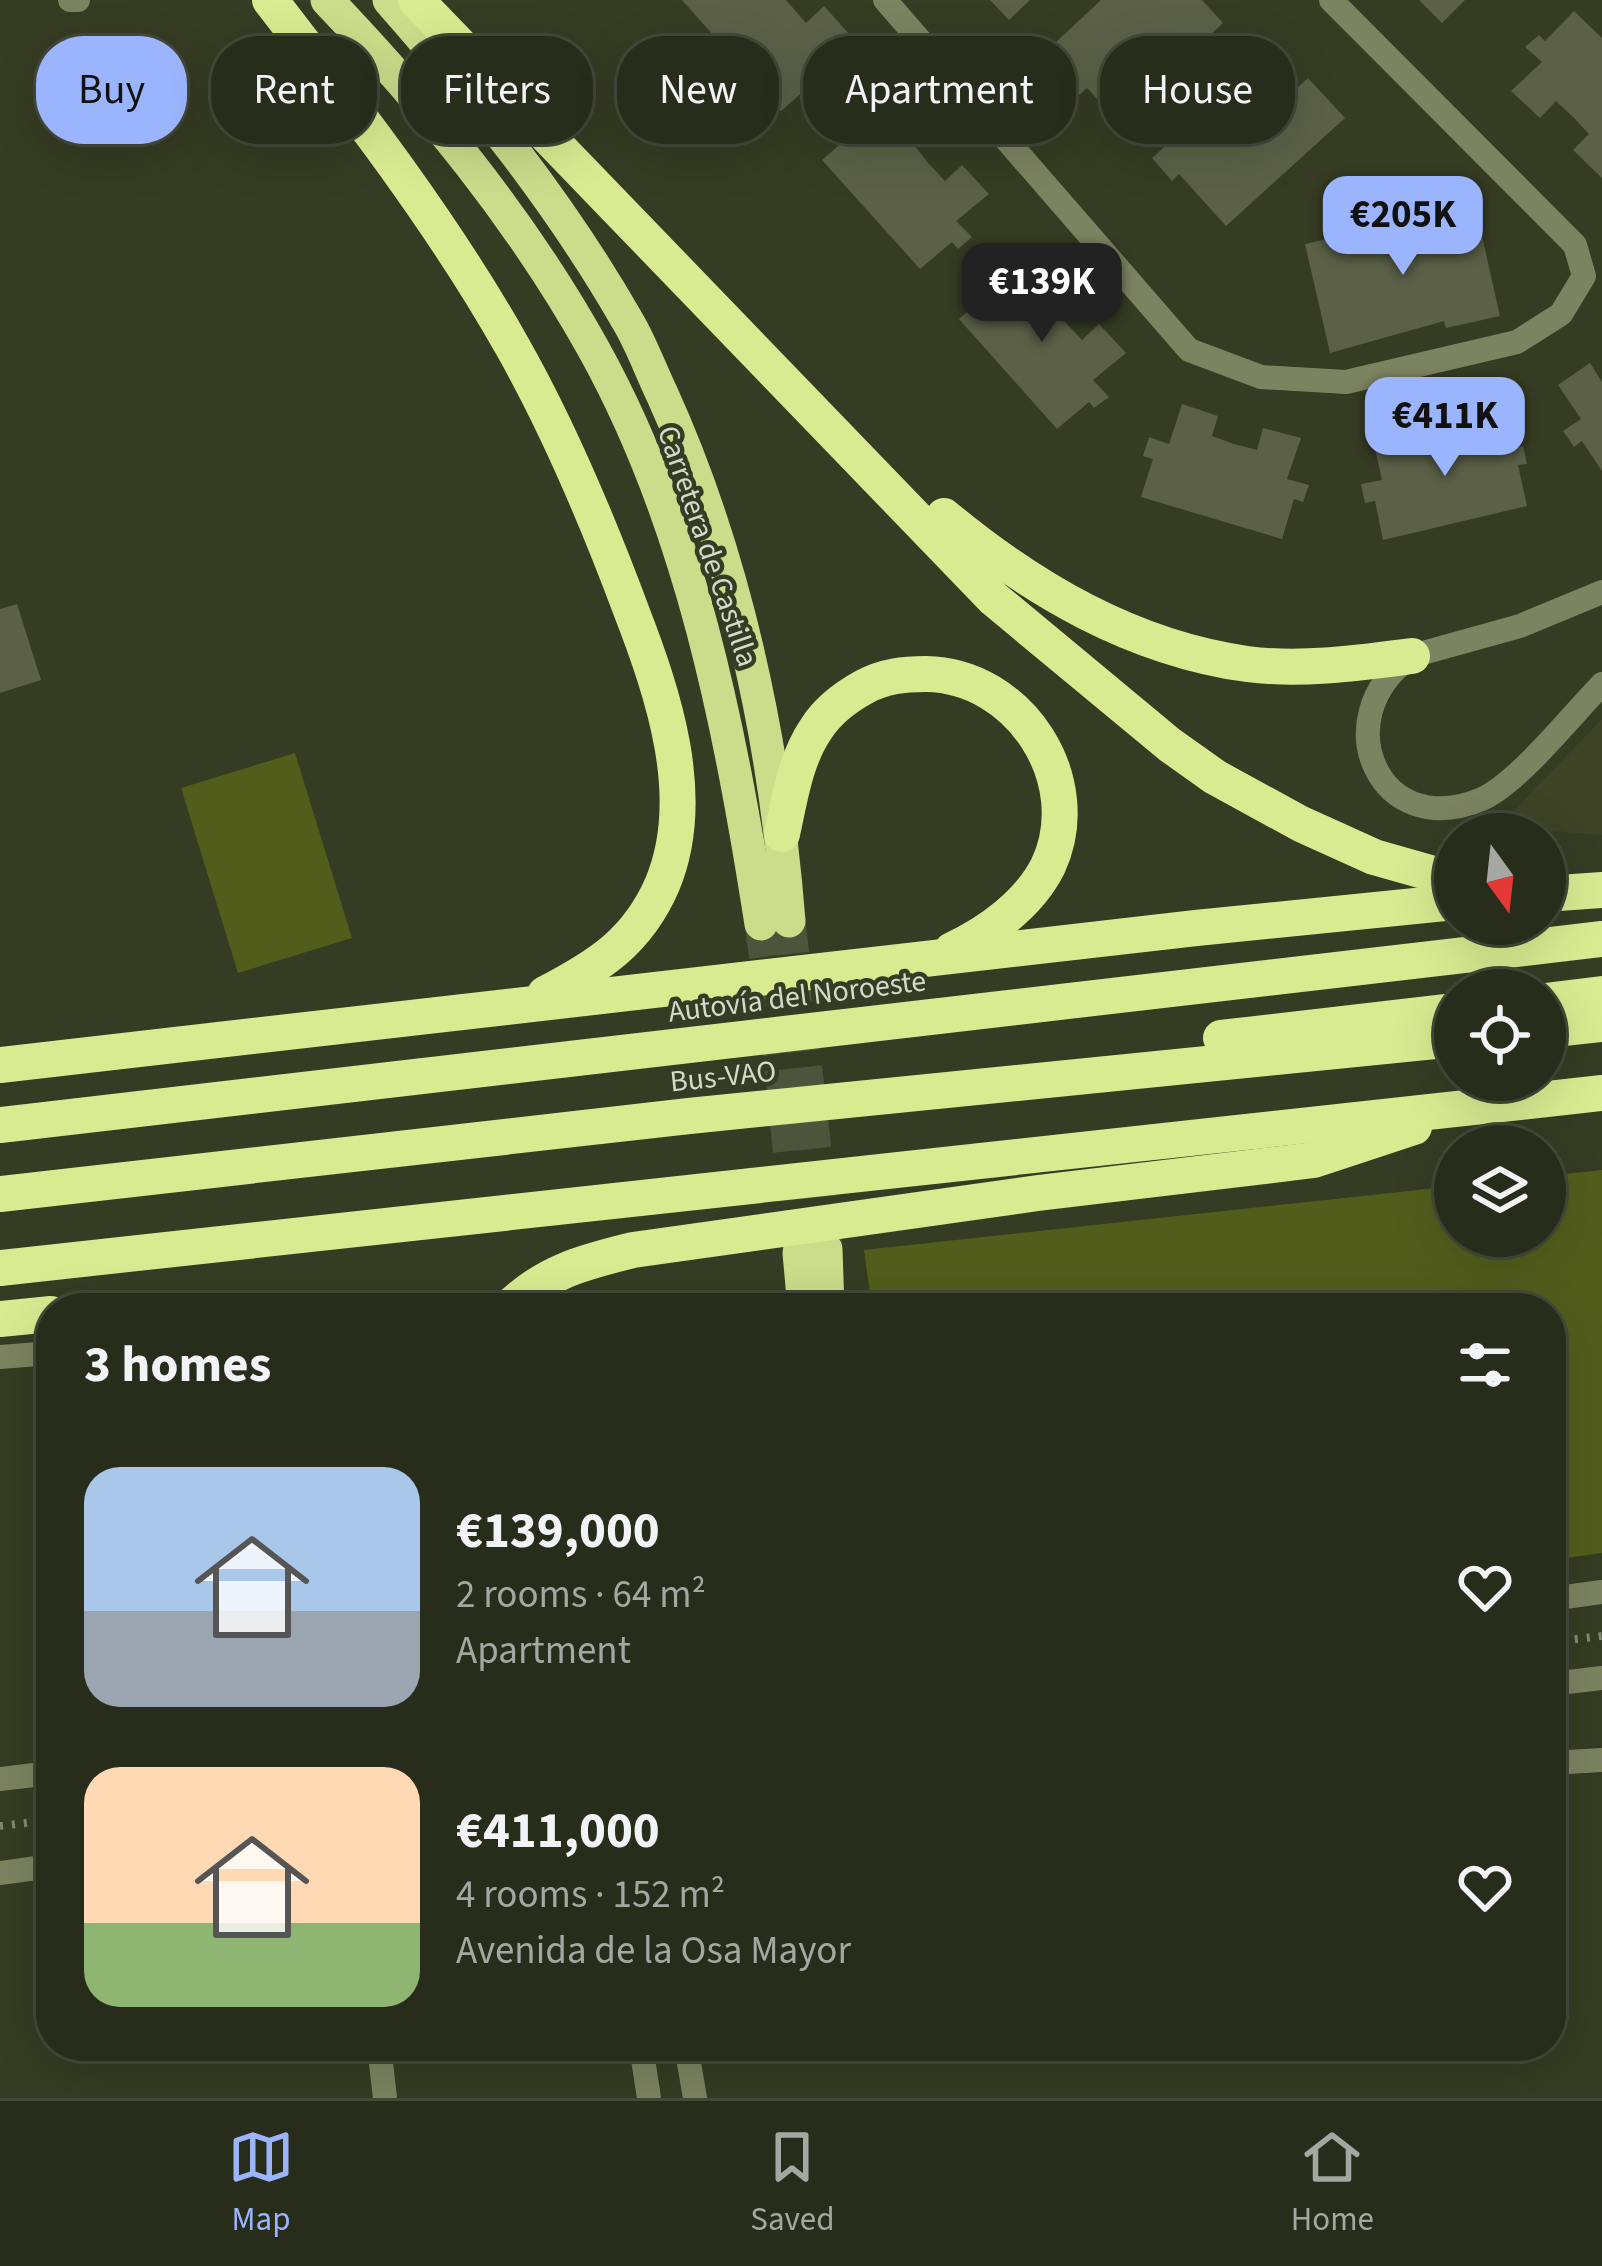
<!DOCTYPE html>
<html lang="en">
<head>
<meta charset="utf-8">
<style>
  body { margin:0; font-family:"Source Sans 3",sans-serif; background:#343827; color:#f1f3f6; height:100vh; display:flex; flex-direction:column; font-size:45px; white-space:nowrap }
  * { box-sizing:border-box; margin:0 }
  p { font-size:39px; color:#a5a7a2 }
  .icon { flex:none; width:66px; height:66px; fill:none; stroke:currentColor; stroke-width:2; stroke-linecap:round; stroke-linejoin:round }
  .map { position:relative; flex:1; overflow:hidden }
  .details { position:absolute; left:36px; top:1293px; width:1530px; height:768px; display:flex; flex-direction:column; background:#282c1a; border-radius:48px; box-shadow:0 12px 48px #0002,0 0 0 3px #444839 }
  .details>* { flex:none }
  .hud { position:absolute; left:36px; top:36px; width:1530px; height:108px; display:flex; gap:24px }
  .needle { width:78px; rotate:165deg }
  .buttons { position:absolute; left:1434px; top:813px; display:grid; gap:24px }
  .buttons a { display:grid; place-items:center; width:132px; height:132px; border-radius:50%; background:#282c1a; box-shadow:0 12px 48px #0002,0 0 0 3px #444839; font-size:60px }
  .price { position:absolute; translate:-50% -102px; padding:0 27px; border-radius:24px; background:#9ab5fd; color:#111; font-size:39px; line-height:78px; filter:drop-shadow(0 3px 6px #0008) }
  .price::after { content:''; position:absolute; left:50%; top:72px; width:36px; height:27px; margin-left:-18px; background:inherit; clip-path:polygon(0 0,100% 0,50% 100%) }
  .price.active { background:#222; color:#fff }
  ul { padding:0; list-style:none }
  li { display:flex; align-items:center; gap:36px; height:300px; padding:0 48px }
  li span { display:grid; place-items:center; flex:none; width:336px; height:240px; border-radius:36px; color:#555 }
  li>.icon { margin-inline-start:auto }
  span .icon { width:144px; height:144px; fill:#fffc; stroke-width:1 }
  li b { font-size:51px }
  h2 { display:flex; justify-content:space-between; align-items:center; height:144px; padding:0 48px; font-size:51px }
  .tag { padding:0 42px; border-radius:48px; background:#282c1a; box-shadow:0 12px 48px #0002,0 0 0 3px #444839; font-size:42px; line-height:108px }
  .tag.active { background:#9ab5fd; color:#111 }
  .dock { display:flex; justify-content:space-around; align-items:center; height:168px; border-top:3px solid #444839; background:#282c1a; font-size:33px; color:#a5a7a2 }
  .dock a { display:grid; justify-items:center; gap:6px }
  .dock .active { color:#9ab5fd }
  .map>svg:first-child { display:block }
  .built { fill:#3d4324 }
  .green { fill:#525d1c }
  .building { fill:#5b6047 }
  .lines { fill:none; stroke-linecap:round; stroke-linejoin:round }
  .trunk-tunnel { stroke:#4e533c; stroke-width:33; stroke-dasharray:33 16; stroke-linecap:butt }
  .path { stroke:#848975; stroke-width:8; stroke-dasharray:3 9; stroke-linecap:butt }
  .service { stroke:#7c8360; stroke-width:24 }
  .pedestrian { stroke:#7c8360; stroke-width:24 }
  .minor { stroke:#7c8360; stroke-width:24 }
  .tertiary { stroke:#7c8360; stroke-width:24 }
  .trunk { stroke:#ccdc8a; stroke-width:33 }
  .motorway { stroke:#d9eb91; stroke-width:36 }
  .labels { text-anchor:middle; stroke-width:9; stroke-linejoin:round; paint-order:stroke }
  .street-label { font-size:30px; fill:#d6dacb; stroke:#363b23 }
</style>
</head>
<body>
<div class="map">
<svg width="1602" height="2098" viewBox="0 0 1602 2098">
  <rect width="100%" height="100%" fill="#363b23"/>
  <path class="built" d="M1602 719V835L1498 827Z"/>
  <g class="green">
    <path d="M295 753 352 938 238 973 181 788Z"/>
    <path d="M1602 1170V1553L1551 1560V1308H872L864 1250 1455 1186V1236H1545V1176Z"/>
  </g>
  <g class="building">
    <path d="M682 0H786L806 23 824 6 850 35 818 62 833 79 819 90 813 83 781 111Z"/>
    <path d="M990 0H1030L1009 20Z"/>
    <path d="M1101 0H1202L1223 23 1118 121 1087 88 1075 99 1043 65 1059 50 1054 44Z"/>
    <path d="M1419 0H1465L1442 23Z"/>
    <path d="M1574 11 1602 38V178L1573 150 1589 134 1573 117 1556 101 1540 118 1511 91 1542 62 1525 47 1539 35 1545 41Z"/>
    <path d="M1264 59 1294 91 1308 78 1345 118 1226 226 1179 174 1172 181 1152 158Z"/>
    <path d="M906 103 931 131 914 145 929 164 945 181 962 165 989 194 956 221 972 237 958 249 952 242 920 269 822 160 853 133 845 127 860 113 874 130Z"/>
    <path d="M1475 205 1500 316 1446 328 1444 321 1330 353 1305 244Z"/>
    <path d="M1042 262 1068 291 1051 305 1066 323 1082 340 1099 324 1126 353 1093 380 1109 397 1094 408 1089 402 1057 429 959 319 990 293 982 286 997 273 1011 289Z"/>
    <path d="M1590 363 1602 382V471L1582 441 1574 447 1563 431 1581 419 1558 385Z"/>
    <path d="M1182 404 1218 416 1212 436 1234 444 1257 450 1263 428 1301 438 1287 479 1309 485 1303 502 1294 499 1282 539 1141 497 1153 459 1143 456 1149 437 1169 444Z"/>
    <path d="M1493 410 1502 452 1523 446 1527 464 1518 465 1527 506 1383 540 1375 501 1365 503 1361 484 1382 480 1373 440 1410 431 1415 452 1461 442 1455 420Z"/>
    <path d="M17 604 41 680 0 693V609Z"/>
  </g>
  <g class="lines">
    <g class="trunk-tunnel">
      <path d="M789 921 826 1247"/>
      <path d="M761 924 780 1057 799 1250"/>
    </g>
    <g class="path">
      <path d="M1551 1642 1602 1636"/>
      <path d="M0 1826 51 1820"/>
    </g>
    <g class="service">
      <path d="M70 0H78"/>
      <path d="M885 0 1189 350 1261 377 1346 382 1517 342 1561 314 1584 276 1575 245 1331 0"/>
    </g>
    <path class="pedestrian" d="M379 2046 385 2098"/>
    <g class="minor">
      <path d="M1409 658C1326 718 1378 843 1482 799 1518 783 1572 715 1602 684"/>
      <path d="M0 1357 51 1353"/>
      <path d="M1551 1599 1602 1592"/>
      <path d="M1551 1684 1602 1678"/>
      <path d="M1551 1763 1602 1760"/>
      <path d="M0 1779 51 1773"/>
      <path d="M0 1873 51 1866"/>
    </g>
    <g class="tertiary">
      <path d="M1412 656 1520 626 1602 592"/>
      <path d="M641 2046 649 2098"/>
      <path d="M686 2046 695 2098"/>
    </g>
    <g class="trunk">
      <path d="M327 0C428 106 521 219 593 348 691 524 730 727 761 924"/>
      <path d="M389 0C477 100 560 203 627 320 641 343 650 369 662 394 736 557 775 743 789 921"/>
      <path d="M826 1249 828 1308"/>
      <path d="M799 1253 804 1308"/>
    </g>
    <g class="motorway">
      <path d="M270 0C355 110 442 222 511 344 559 428 597 519 631 610 663 693 699 798 662 885 637 942 599 966 545 994"/>
      <path d="M416 0 994 599 1170 745 1215 777 1301 824 1374 857 1455 880"/>
      <path d="M944 516C1032 589 1132 648 1247 664 1301 671 1358 663 1412 656"/>
      <path d="M782 834C790 798 795 760 816 729 828 710 844 698 864 687 884 676 904 674 926 674 1020 675 1088 781 1048 866 1029 904 989 933 952 950"/>
      <path d="M1545 894 1602 890"/>
      <path d="M1545 1001 1602 994"/>
      <path d="M1545 1030 1602 1024"/>
      <path d="M1221 1038 1455 1011"/>
      <path d="M0 1065 1196 928 1455 902"/>
      <path d="M0 1125 1602 939"/>
      <path d="M0 1194 689 1116 1455 1039"/>
      <path d="M0 1268 1602 1093"/>
      <path d="M509 1308C545 1272 584 1262 633 1250L1038 1193 1314 1160 1414 1127"/>
      <path d="M0 1319 51 1314"/>
    </g>
  </g>
  <g class="labels">
    <g class="street-label">
      <text transform="translate(708 546) rotate(71)" y="10">Carretera de Castilla</text>
      <text transform="translate(797 996) rotate(-7)" y="10">Autovía del Noroeste</text>
      <text transform="translate(723 1076) rotate(-6)" y="10">Bus-VAO</text>
    </g>
  </g>
</svg>
<div class="buttons">
<a><svg class="needle" viewBox="-14 -14 28 28"><path d="M0-13l5 13h-10z" fill="#e53935"/><path d="M0 13l5-13h-10z" fill="#a5a7a2"/></svg></a>
<a><svg class="icon" aria-label="locate" viewBox="0 0 24 24"><circle cx="12" cy="12" r="6"/><path d="M12 2v4M12 18v4M2 12h4M18 12h4"/></svg></a>
<a><svg class="icon" aria-label="layers" viewBox="0 0 24 24"><path d="M12 4l9 5-9 5-9-5zM3 14l9 5 9-5"/></svg></a>
</div>
<b class="price" style="left:1403px;top:278px">€205K</b>
<b class="price active" style="left:1042px;top:345px">€139K</b>
<b class="price" style="left:1445px;top:479px">€411K</b>
<div class="hud">
<a class="tag active">Buy</a>
<a class="tag">Rent</a>
<a class="tag">Filters</a>
<a class="tag">New</a>
<a class="tag">Apartment</a>
<a class="tag">House</a>
</div>
<section class="details">
<h2>3 homes<svg class="icon" aria-label="filters" viewBox="0 0 24 24"><path d="M4 7h16M4 17h16"/><circle cx="9" cy="7" r="2"/><circle cx="15" cy="17" r="2"/></svg></h2>
<ul>
<li><span style="background:linear-gradient(#a9c7e8 60%,#9aa5b1 0)"><svg class="icon" aria-label="home" viewBox="0 0 24 24"><path d="M3 11l9-7 9 7M6 9v11h12V9"/></svg></span><div><b>€139,000</b><p>2 rooms · 64 m²</p><p>Apartment</p></div><svg class="icon" aria-label="heart" viewBox="0 0 24 24"><path d="M12 20l-8-8c-3-5 5-10 8-4 3-6 11-1 8 4z"/></svg></li>
<li><span style="background:linear-gradient(#ffd9b3 65%,#8fb573 0)"><svg class="icon" aria-label="home" viewBox="0 0 24 24"><path d="M3 11l9-7 9 7M6 9v11h12V9"/></svg></span><div><b>€411,000</b><p>4 rooms · 152 m²</p><p>Avenida de la Osa Mayor</p></div><svg class="icon" aria-label="heart" viewBox="0 0 24 24"><path d="M12 20l-8-8c-3-5 5-10 8-4 3-6 11-1 8 4z"/></svg></li>
</ul>
</section>
</div>
<nav class="dock">
<a class="active"><svg class="icon" aria-label="map" viewBox="0 0 24 24"><path d="M3 6l6-2 6 2 6-2v14l-6 2-6-2-6 2zM9 4v14M15 6v14"/></svg>Map</a>
<a><svg class="icon" aria-label="saved" viewBox="0 0 24 24"><path d="M7 4h10v16l-5-4-5 4z"/></svg>Saved</a>
<a><svg class="icon" aria-label="home" viewBox="0 0 24 24"><path d="M3 11l9-7 9 7M6 9v11h12V9"/></svg>Home</a>
</nav>
</body>
</html>
